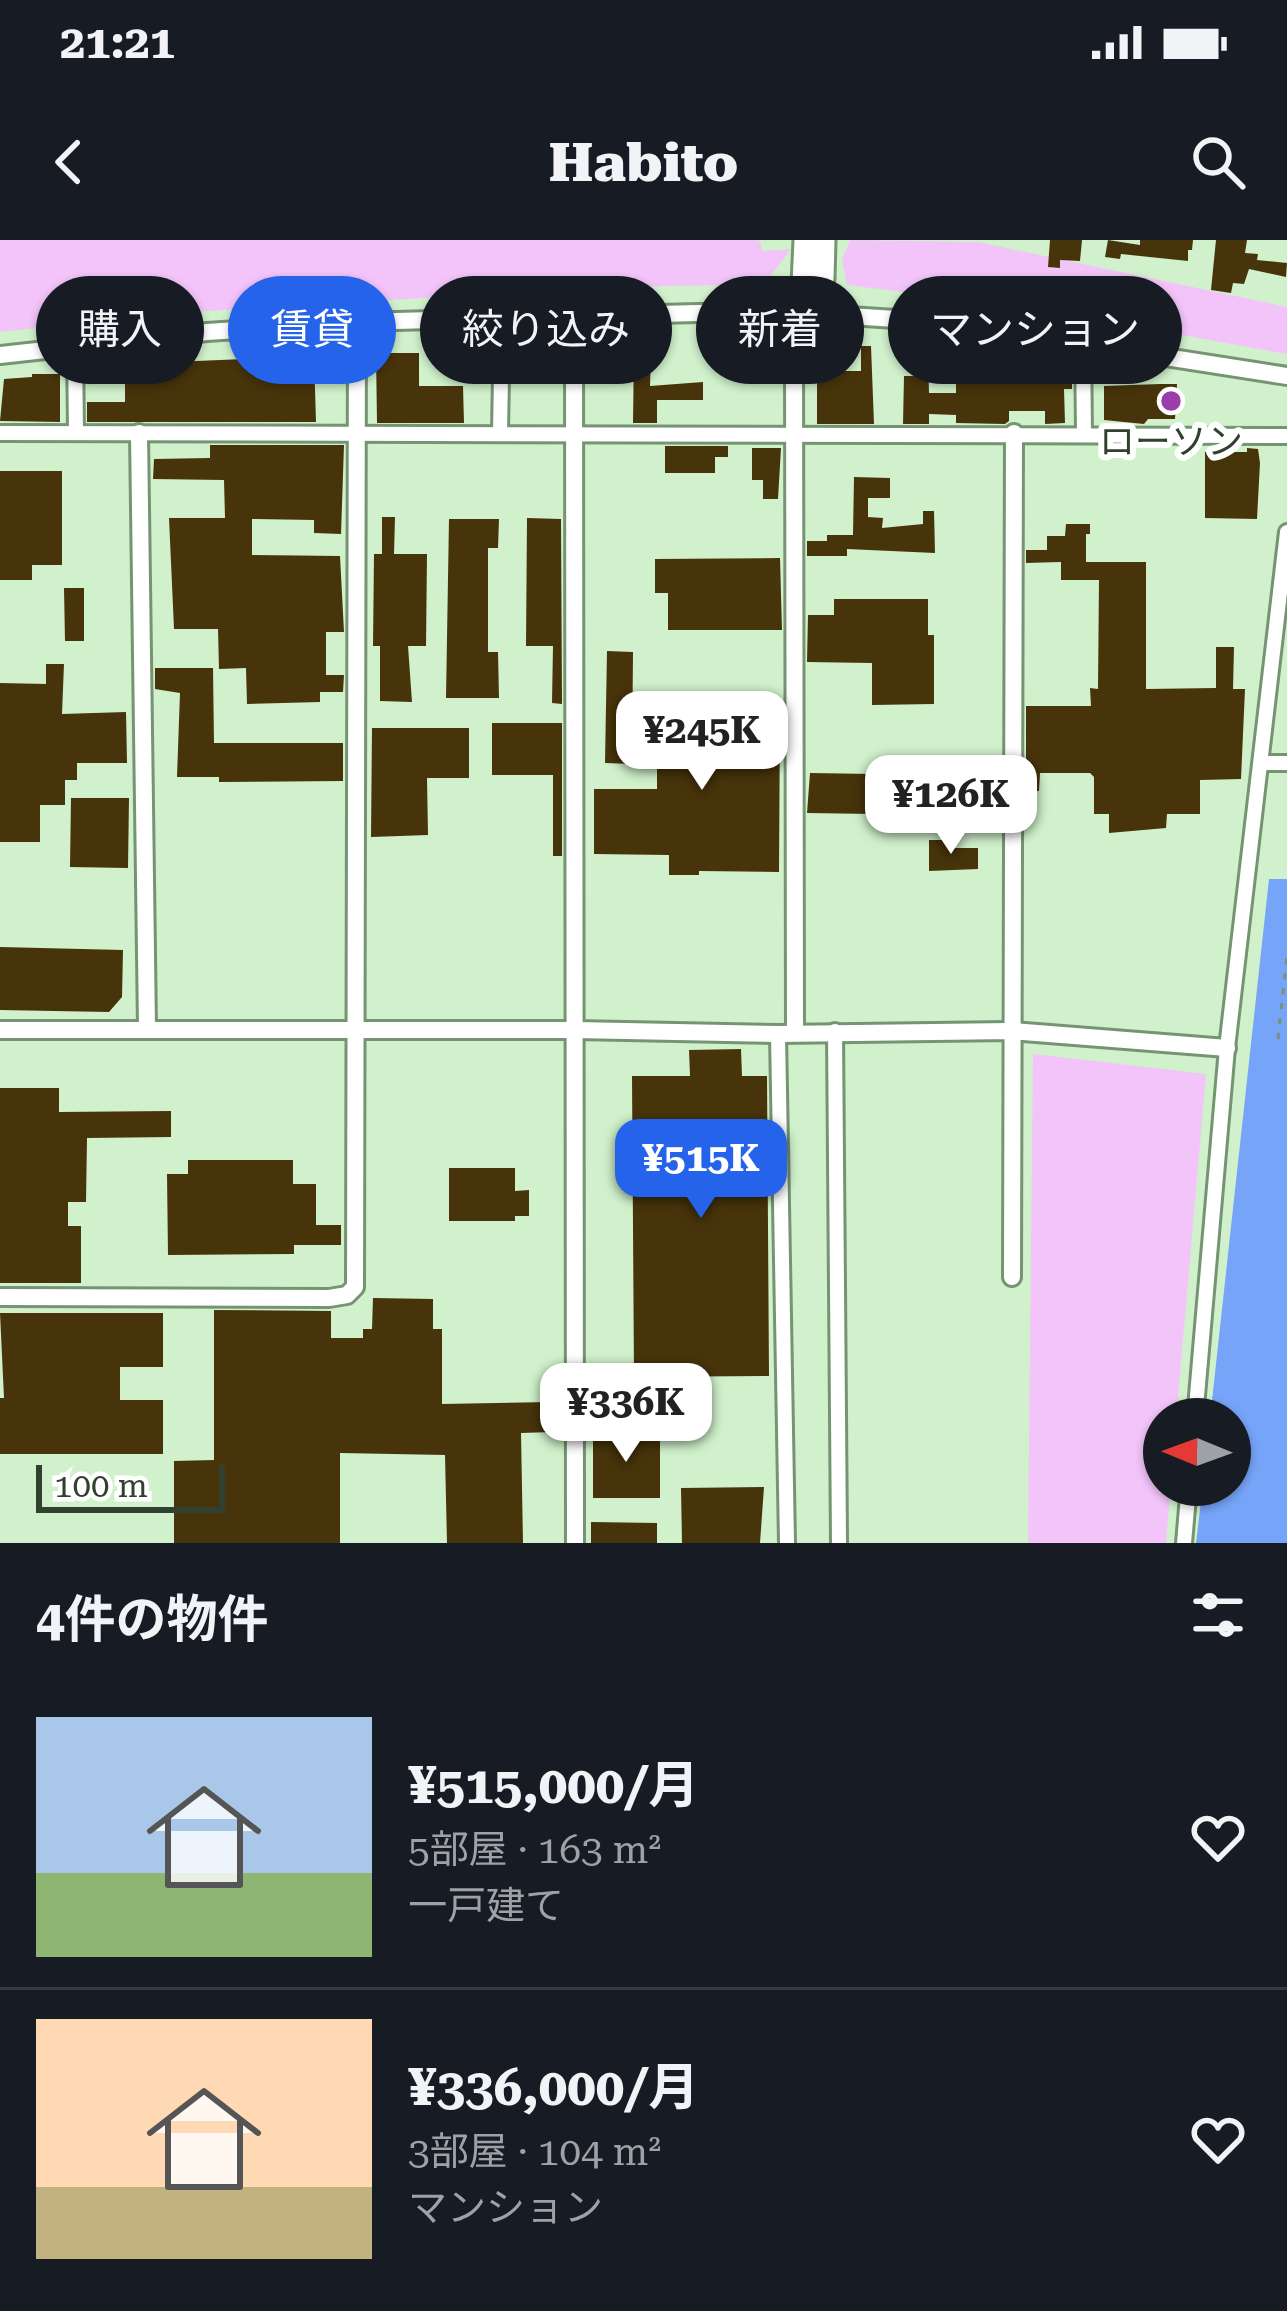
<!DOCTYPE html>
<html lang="ja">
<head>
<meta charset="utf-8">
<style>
  body { margin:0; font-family:"Roboto Serif","Noto Sans JP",serif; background:#242831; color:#f1f3f6; height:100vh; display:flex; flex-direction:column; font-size:45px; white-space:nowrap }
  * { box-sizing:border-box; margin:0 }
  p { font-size:39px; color:#9ea1a6 }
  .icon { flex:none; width:66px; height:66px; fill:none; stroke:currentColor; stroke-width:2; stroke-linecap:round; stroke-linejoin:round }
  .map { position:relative; height:1303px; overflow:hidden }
  .drawer { display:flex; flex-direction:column; background:#171b24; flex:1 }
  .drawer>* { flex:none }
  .banner { position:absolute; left:36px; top:36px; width:1215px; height:108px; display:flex; gap:24px }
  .needle { width:78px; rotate:271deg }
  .tools { position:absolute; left:1143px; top:1158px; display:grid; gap:24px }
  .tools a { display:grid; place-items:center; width:108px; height:108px; border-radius:50%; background:#171b24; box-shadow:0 3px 9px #0004; font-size:60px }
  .scale { position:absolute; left:36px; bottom:30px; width:189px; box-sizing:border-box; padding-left:12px; border:6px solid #324030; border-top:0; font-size:33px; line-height:42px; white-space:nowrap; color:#324030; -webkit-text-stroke:9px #fff; paint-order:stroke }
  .price { position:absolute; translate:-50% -102px; padding:0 27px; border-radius:24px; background:#fff; color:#222; font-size:39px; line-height:78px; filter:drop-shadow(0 3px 6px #0008) }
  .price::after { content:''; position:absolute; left:50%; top:72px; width:36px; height:27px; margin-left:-18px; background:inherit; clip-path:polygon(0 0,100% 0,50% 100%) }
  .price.selected { background:#2563eb; color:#fff }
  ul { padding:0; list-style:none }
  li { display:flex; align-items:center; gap:36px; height:300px; padding:0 36px }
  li+li { border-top:3px solid #363941 }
  li span { display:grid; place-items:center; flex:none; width:336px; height:240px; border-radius:0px; color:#555 }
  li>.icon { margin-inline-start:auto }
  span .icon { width:144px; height:144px; fill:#fffc; stroke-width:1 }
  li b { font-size:51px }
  h2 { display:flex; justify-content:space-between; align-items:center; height:144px; padding:0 36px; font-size:51px }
  .pill { padding:0 42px; border-radius:54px; background:#171b24; box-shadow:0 3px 9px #0004; font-size:42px; line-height:108px }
  .pill.selected { background:#2563eb; color:#fff }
  .status { display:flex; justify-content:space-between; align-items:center; height:84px; padding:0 60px; background:#171b24; direction:ltr }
  .status svg { height:33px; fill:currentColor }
  header { display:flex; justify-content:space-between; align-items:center; height:156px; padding:0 36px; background:#171b24; font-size:54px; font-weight:800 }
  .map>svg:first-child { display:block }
  .green { fill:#f2c4f9 }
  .water { fill:#76a4f8 }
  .building { fill:#48340b }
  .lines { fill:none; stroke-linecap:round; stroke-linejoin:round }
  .minor-casing { stroke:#759471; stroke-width:20 }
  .tertiary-casing { stroke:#759471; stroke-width:22 }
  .primary-casing { stroke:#759471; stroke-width:27 }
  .path { stroke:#7b9177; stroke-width:3; stroke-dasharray:6 9; stroke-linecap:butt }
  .minor { stroke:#fff; stroke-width:14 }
  .tertiary { stroke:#fff; stroke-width:16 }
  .primary { stroke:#fff; stroke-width:21 }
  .poi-dot { fill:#9a3ea9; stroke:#fff; stroke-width:4.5 }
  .labels { text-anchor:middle; stroke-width:12; stroke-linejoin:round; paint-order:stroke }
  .poi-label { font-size:36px; fill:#324030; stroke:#fff }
</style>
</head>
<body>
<div class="status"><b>21:21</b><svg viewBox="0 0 49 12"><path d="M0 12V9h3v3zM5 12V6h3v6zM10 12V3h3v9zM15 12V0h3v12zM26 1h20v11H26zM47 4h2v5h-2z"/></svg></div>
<header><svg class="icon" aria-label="back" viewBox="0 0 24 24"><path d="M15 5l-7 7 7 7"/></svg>Habito<svg class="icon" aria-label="search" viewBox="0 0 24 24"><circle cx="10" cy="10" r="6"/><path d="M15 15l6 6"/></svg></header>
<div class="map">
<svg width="1287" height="1303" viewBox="0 0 1287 1303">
  <rect width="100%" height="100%" fill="#d0f1cb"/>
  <g class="green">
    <path d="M0 0H754L760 1 762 11 791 9 769 38 739 45 580 47 577 41 512 43 504 53 175 73 0 92Z"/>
    <path d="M850 0 978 2 1287 67V114L1021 66 847 45 842 20Z"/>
    <path d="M1033 814 1206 834 1176 1179H1164V1245H1171L1166 1303H1028Z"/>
  </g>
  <path class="water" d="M1269 639H1287V1303H1196L1203 1245H1230V1179H1210Z"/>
  <g class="building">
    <path d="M1050 0H1082L1080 21 1060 20V28L1048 27Z"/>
    <path d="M1108 0 1140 5V0H1193L1192 10H1188V21L1121 14 1120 19 1105 17Z"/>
    <path d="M1216 0H1247L1245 13 1258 14 1257 20 1287 23 1286 37 1249 29 1244 44 1233 43 1231 53 1211 50Z"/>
    <path d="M861 106H871L874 184H817V131H861Z"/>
    <path d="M634 109 651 110 650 146 703 142V160H657V183H633Z"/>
    <path d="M376 113H419V146H463L464 183H377Z"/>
    <path d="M314 116 316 182H87V162H125V124Z"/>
    <path d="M915 116H928L929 153H956V116L1026 122V129L1072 137V149H1064L1065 183 1045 184V171H1009V181L1005 184 956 183V175L929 174V184H903L904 136H915Z"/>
    <path d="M32 134H60V182L0 181 4 139 32 137Z"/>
    <path d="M1160 144H1177L1175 179H1148L1144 184 1104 180V146Z"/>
    <path d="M210 205H344L341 294 314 293V280L252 279V315L340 316 344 392H326V435H344L343 452H320V462L247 464 246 428 219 429 218 389H174L169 278H225L224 240 153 239 154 219 210 218Z"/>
    <path d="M665 206H728V217H715V233H665Z"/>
    <path d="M752 208H781L778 259H763V240H752Z"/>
    <path d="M1247 208 1258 209 1260 223 1257 279 1205 278V212H1247Z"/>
    <path d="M0 231H62V325H32V340H0Z"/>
    <path d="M854 237 890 238V258H868V277L883 278 882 288 923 284V271H934L935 313 847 309V316H807V301H827V295H853Z"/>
    <path d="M382 277H395L394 314H427L426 406H408L412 462 380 461V406H373L374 314H382Z"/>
    <path d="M527 278 561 279 562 464 552 463 553 406H526Z"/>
    <path d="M449 279H499L498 308H488V412H498L499 458H446Z"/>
    <path d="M1066 284H1090V294H1086V322H1146V449L1216 448V407H1234L1233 449H1245L1241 539 1200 540V574H1167L1166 588 1109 593V574H1094V537L1090 533H1040L1039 551H1026V466H1091L1090 448 1098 449 1099 340H1061V322L1026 323V310H1047V296H1065Z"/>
    <path d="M780 318 782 390H668V353H655V319Z"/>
    <path d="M64 348H84V401H65Z"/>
    <path d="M834 359H928V395H934V464L872 465V423L807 422 808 375H834Z"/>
    <path d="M607 411 633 412 632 524 605 523Z"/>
    <path d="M46 424H64L62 474 126 472 127 523H77V540H65V565H40V602H0V443L46 444Z"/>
    <path d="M155 428H213L214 503H343V541L219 542V537H177L180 453 155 449Z"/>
    <path d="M653 465H780L779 632 699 631V635H669V615L594 614V549H657V521H652Z"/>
    <path d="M492 483H562V616H553V535H492Z"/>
    <path d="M372 488H469V538H427L428 595 371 597Z"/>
    <path d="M810 533 1000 536V574H941V550H916V561H873V574L807 573Z"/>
    <path d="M71 558H129L128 628 70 627Z"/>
    <path d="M929 600H955V608H978V629L929 631Z"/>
    <path d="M0 707 123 710 122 757 109 772 0 770Z"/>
    <path d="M741 809 742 836H767L769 1136 634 1137 632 836H690L689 810Z"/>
    <path d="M0 848H59V872L171 871V897L87 898 86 962H68V986H81V1043H0Z"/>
    <path d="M188 920H293V944H316V985H341V1005H294V1014L168 1015 167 934H188Z"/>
    <path d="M449 928H515V951L529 950V976H515V981H449Z"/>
    <path d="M373 1058 433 1059V1089H442V1164L552 1162 553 1192 521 1193 523 1303H447L445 1215 340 1213V1303H174V1221L214 1220V1070L331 1071V1098H363V1089H372Z"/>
    <path d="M0 1073H163V1127H120V1160H163V1214H0V1158H4Z"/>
    <rect x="593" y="1192" width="67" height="66"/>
    <path d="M764 1247 760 1303H682L681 1248Z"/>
    <path d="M591 1282 657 1283V1303H591Z"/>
  </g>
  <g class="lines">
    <defs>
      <g id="minor">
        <path d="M1083 101 1084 194"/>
        <path d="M75 106 76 193"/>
        <path d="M0 193 1287 196"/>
        <path d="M500 193 502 78"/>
        <path d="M1261 523H1287"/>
        <path d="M835 791 839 1303"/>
        <path d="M778 794 787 1303"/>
        <path d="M1195 1179 1227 808 1287 292"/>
        <path d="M1184 1303 1189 1245"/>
      </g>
      <g id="tertiary">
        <path d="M574 77 575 1303"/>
        <path d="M0 115 207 92 357 82 772 71 942 82 1287 136"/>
        <path d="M139 193 147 788"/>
        <path d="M0 790H575L778 794 1011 791 1227 808"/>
        <path d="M795 793 794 96 801 73"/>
        <path d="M1012 1037 1014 193"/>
        <path d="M0 1057 329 1058 347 1055 355 1047 357 82"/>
      </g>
      <g id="primary">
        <path d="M802 67 805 0"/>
        <path d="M801 73 823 39 824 0"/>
      </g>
    </defs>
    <use href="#minor" class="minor-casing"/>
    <use href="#tertiary" class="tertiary-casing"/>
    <use href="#primary" class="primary-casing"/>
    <path class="path" d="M1278 799 1287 715"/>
    <use href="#minor" class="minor"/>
    <use href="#tertiary" class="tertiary"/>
    <use href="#primary" class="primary"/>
  </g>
  <circle class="poi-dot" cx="1171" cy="161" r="12"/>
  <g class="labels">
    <g class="poi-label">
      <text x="1171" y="214">ローソン</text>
    </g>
  </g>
</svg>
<div class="tools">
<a><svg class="needle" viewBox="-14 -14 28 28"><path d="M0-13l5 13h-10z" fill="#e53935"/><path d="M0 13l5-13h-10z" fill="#9ea1a6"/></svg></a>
</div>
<div class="scale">100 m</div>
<b class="price" style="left:702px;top:553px">¥245K</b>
<b class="price" style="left:951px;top:617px">¥126K</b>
<b class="price selected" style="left:701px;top:981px">¥515K</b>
<b class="price" style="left:626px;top:1225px">¥336K</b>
<div class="banner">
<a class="pill">購入</a>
<a class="pill selected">賃貸</a>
<a class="pill">絞り込み</a>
<a class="pill">新着</a>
<a class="pill">マンション</a>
</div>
</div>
<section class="drawer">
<h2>4件の物件<svg class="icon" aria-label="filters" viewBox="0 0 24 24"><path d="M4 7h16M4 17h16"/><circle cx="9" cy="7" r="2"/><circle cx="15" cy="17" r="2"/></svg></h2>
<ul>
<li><span style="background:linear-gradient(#a9c7e8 65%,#8fb573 0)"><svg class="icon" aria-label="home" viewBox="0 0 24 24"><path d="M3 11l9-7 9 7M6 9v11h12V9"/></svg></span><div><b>¥515,000/月</b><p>5部屋 · 163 m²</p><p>一戸建て</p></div><svg class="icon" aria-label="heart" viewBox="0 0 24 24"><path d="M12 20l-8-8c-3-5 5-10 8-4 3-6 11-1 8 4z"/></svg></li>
<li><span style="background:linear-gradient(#ffd9b3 70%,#c2b280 0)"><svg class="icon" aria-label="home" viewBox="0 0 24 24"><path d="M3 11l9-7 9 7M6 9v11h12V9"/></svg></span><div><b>¥336,000/月</b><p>3部屋 · 104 m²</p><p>マンション</p></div><svg class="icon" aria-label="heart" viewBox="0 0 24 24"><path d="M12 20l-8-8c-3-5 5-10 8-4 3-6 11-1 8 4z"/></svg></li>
</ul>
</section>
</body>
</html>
